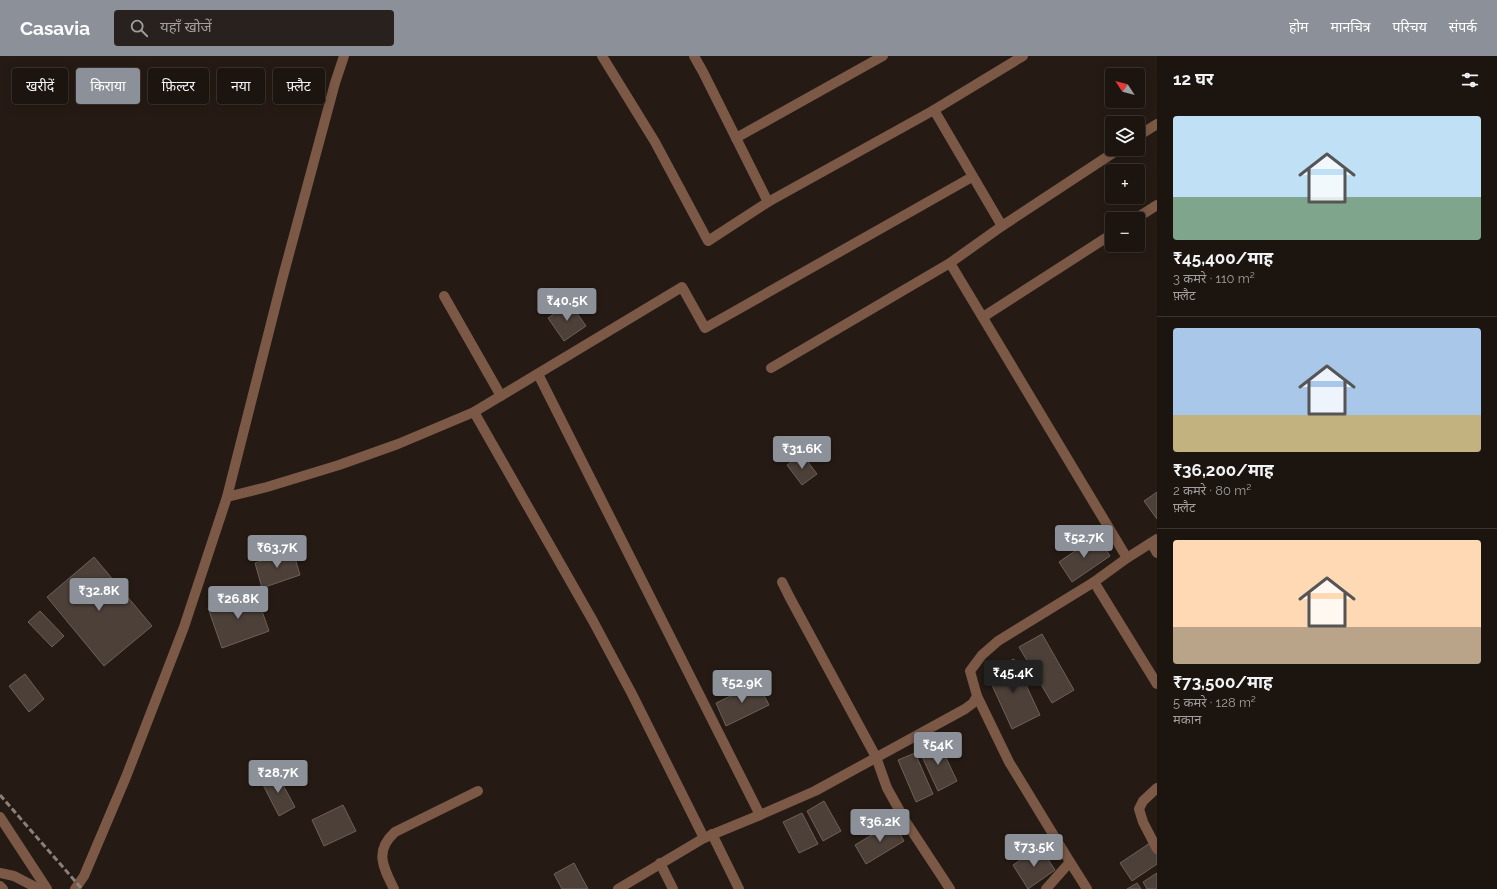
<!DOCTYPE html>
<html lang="hi">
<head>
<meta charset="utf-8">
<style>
  body { margin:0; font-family:Raleway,"Noto Sans Devanagari",sans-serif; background:#29211d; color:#f1f3f6; height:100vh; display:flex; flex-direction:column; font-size:15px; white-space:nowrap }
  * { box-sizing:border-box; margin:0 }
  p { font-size:13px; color:#a09e9e }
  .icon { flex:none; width:22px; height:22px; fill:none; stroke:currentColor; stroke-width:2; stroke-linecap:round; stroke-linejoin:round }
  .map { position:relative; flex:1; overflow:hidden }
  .details { display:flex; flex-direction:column; background:#1c140f; width:340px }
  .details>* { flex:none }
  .hud { position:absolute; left:12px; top:12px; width:380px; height:36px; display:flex; gap:8px }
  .needle { width:26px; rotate:306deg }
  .fabs { position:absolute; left:1105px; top:12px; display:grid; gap:8px }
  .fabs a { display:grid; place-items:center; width:40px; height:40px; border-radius:4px; background:#1c140f; box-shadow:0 2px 10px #0003,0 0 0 1px #3a332f; font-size:20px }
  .price { position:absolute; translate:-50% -34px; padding:0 9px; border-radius:4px; background:#8c9099; color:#fff; font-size:13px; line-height:26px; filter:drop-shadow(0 1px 2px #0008) }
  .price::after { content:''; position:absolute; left:50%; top:24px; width:12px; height:9px; margin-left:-6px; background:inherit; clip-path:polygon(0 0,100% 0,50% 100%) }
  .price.active { background:#222; color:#fff }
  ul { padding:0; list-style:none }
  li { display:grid; align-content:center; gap:8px; height:212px; padding:0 16px }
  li+li { border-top:1px solid #3a332f }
  li span { display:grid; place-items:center; height:124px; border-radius:4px; color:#555 }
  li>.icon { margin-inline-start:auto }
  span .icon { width:72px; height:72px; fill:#fffc; stroke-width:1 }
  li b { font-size:17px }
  h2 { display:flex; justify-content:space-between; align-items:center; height:48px; padding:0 16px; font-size:17px }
  .chip { padding:0 14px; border-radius:4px; background:#1c140f; box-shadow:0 2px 10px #0003,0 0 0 1px #3a332f; font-size:14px; line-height:36px }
  .chip.active { background:#8c9099; color:#fff }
  header { display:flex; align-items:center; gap:24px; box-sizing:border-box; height:56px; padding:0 20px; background:#8c9099; color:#fff }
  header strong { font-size:19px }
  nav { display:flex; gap:22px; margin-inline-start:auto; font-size:14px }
  .search { width:280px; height:36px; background:#29211d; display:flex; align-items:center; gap:10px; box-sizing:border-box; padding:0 14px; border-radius:4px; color:#a09e9e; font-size:15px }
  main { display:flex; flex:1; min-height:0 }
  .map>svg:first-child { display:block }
  .building { fill:#4d4039; stroke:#6e6059 }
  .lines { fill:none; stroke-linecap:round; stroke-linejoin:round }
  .street { stroke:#7b5946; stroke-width:10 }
  .rail { stroke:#8b817b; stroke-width:3; stroke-dasharray:6 3; stroke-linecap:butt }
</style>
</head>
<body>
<header>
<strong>Casavia</strong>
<div class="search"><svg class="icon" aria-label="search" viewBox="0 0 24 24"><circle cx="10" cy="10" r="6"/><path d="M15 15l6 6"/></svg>यहाँ खोजें</div>
<nav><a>होम</a><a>मानचित्र</a><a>परिचय</a><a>संपर्क</a></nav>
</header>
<main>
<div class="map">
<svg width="1157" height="833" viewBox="0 0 1157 833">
  <rect width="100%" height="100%" fill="#261b14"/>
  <g class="building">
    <path d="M570 247 586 270 564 285 548 262Z"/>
    <path d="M802 398 817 418 802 429 787 409Z"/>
    <path d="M1157 436V463L1144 445Z"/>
    <path d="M1097 480 1110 500 1072 526 1059 506Z"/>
    <path d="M293 495 300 519 262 532 255 507Z"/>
    <path d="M94 501 152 570 104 610 47 541Z"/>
    <path d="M255 535 269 575 222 592 208 552Z"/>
    <path d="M40 555 64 580 52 591 28 566Z"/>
    <path d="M1042 578 1074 634 1052 647 1019 591Z"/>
    <path d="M1014 603 1040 659 1012 673 986 616Z"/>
    <path d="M25 618 44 643 29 656 9 630Z"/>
    <path d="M758 627 769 649 726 670 716 647Z"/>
    <path d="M938 685 957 725 938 735 919 694Z"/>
    <path d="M915 697 933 738 916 746 898 704Z"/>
    <path d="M276 716 295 751 279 760 261 725Z"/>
    <path d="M824 745 841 775 823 785 807 755Z"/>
    <path d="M343 749 356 775 324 790 312 764Z"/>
    <path d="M802 757 818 788 799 797 783 766Z"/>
    <path d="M893 766 904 785 866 808 855 789Z"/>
    <path d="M1150 787 1157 798V808L1132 825 1120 807Z"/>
    <path d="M1040 791 1055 814 1028 833 1013 809Z"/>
    <path d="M574 807 588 833H562L554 818Z"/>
    <path d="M1157 817V833H1147L1143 826Z"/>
    <path d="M1137 827 1141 833H1127Z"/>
  </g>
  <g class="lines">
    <g class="street">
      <path d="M602 0 655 86 708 185 768 146 703 16 694 0"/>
      <path d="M934 54 1002 170 1119 93"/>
      <path d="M1138 80 1157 68"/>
      <path d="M736 82 883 0"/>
      <path d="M768 146 934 54 1023 0"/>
      <path d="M1135 163 1157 149"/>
      <path d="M950 207 1002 170"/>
      <path d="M444 240 501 340"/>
      <path d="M983 261 1112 178"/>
      <path d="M771 312 950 207 1127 502"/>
      <path d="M538 318 760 759"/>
      <path d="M474 356 593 565 632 638 704 782"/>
      <path d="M227 441 267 431 339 409 398 388 474 356 682 231 705 272 972 121"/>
      <path d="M1151 487 1157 497"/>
      <path d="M782 526 790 542 876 701 887 732 906 766 950 833"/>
      <path d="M1094 526 1157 628"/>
      <path d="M977 640 1009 706 1070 806 1046 833"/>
      <path d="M1157 732 1143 745 1139 753 1143 766 1157 793"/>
      <path d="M0 761 47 833"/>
      <path d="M712 778 739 833"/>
      <path d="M1070 806 1087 833"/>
      <path d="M660 807 673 833"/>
      <path d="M0 817 14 820 39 833"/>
      <path d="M0 830 3 833"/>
      <path d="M75 833 84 820 126 721 184 571 227 441 282 224 335 27 344 0"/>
      <path d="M394 833C383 811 374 795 395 776L478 735"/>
      <path d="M618 833 704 782 760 759 815 735 965 653 973 647 977 640 970 615 982 599 998 585 1094 526 1127 502 1157 483"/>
    </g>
    <path class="rail" d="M0 739 82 833"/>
  </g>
</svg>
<div class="fabs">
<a><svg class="needle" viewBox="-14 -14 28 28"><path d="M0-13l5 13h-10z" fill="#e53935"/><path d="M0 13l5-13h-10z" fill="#a09e9e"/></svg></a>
<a><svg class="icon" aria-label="layers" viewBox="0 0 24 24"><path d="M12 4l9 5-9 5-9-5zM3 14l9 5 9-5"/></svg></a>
<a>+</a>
<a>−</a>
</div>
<b class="price" style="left:567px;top:266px">₹40.5K</b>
<b class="price" style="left:802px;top:414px">₹31.6K</b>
<b class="price" style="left:1084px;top:503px">₹52.7K</b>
<b class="price" style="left:277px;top:513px">₹63.7K</b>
<b class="price" style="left:99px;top:556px">₹32.8K</b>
<b class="price" style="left:238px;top:564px">₹26.8K</b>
<b class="price active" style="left:1013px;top:638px">₹45.4K</b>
<b class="price" style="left:742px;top:648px">₹52.9K</b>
<b class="price" style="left:938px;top:710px">₹54K</b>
<b class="price" style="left:278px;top:738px">₹28.7K</b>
<b class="price" style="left:880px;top:787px">₹36.2K</b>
<b class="price" style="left:1034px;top:812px">₹73.5K</b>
<div class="hud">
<a class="chip">खरीदें</a>
<a class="chip active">किराया</a>
<a class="chip">फ़िल्टर</a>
<a class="chip">नया</a>
<a class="chip">फ़्लैट</a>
</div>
</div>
<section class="details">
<h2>12 घर<svg class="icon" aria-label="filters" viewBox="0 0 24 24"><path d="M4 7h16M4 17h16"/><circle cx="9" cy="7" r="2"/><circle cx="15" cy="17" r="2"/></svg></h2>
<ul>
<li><span style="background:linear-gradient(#bfe0f5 65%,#7fa58c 0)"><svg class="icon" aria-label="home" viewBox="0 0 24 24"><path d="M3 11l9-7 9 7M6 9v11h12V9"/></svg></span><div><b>₹45,400/माह</b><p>3 कमरे · 110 m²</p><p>फ़्लैट</p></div></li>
<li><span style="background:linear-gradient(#a9c7e8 70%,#c2b280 0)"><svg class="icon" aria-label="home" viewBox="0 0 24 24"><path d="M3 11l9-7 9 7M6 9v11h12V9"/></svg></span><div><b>₹36,200/माह</b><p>2 कमरे · 80 m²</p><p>फ़्लैट</p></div></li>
<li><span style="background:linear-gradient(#ffd9b3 70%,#b9a48a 0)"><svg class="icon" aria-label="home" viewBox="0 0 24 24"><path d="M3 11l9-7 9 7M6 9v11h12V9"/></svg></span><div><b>₹73,500/माह</b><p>5 कमरे · 128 m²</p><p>मकान</p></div></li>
</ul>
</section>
</main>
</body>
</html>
